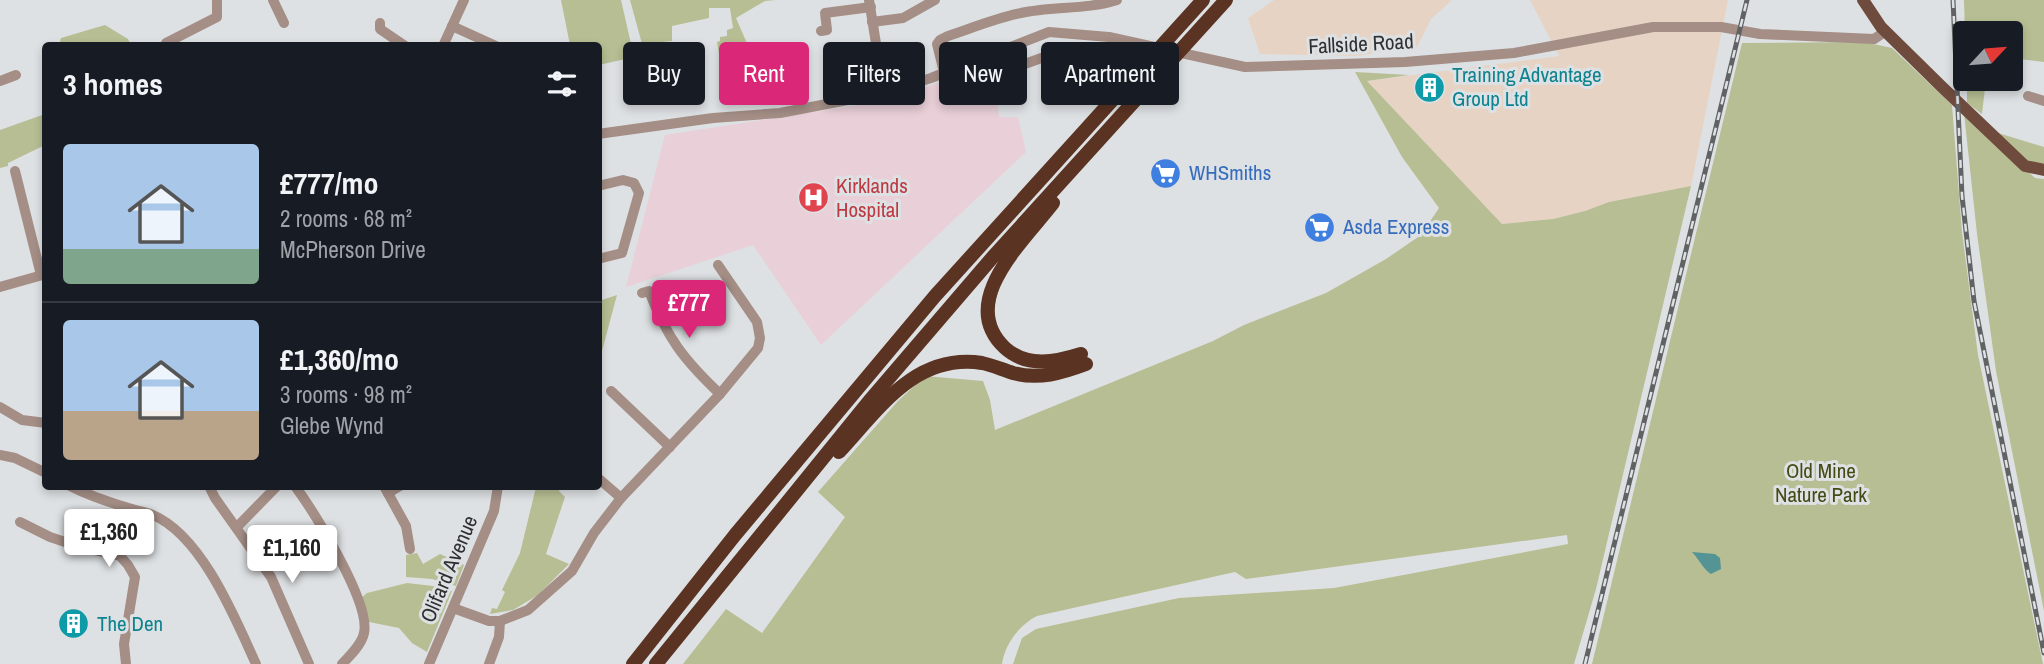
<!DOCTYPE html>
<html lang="en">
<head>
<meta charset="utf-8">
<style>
  body { margin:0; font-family:"Archivo Narrow",sans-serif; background:#242831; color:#f1f3f6; height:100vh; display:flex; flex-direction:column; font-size:26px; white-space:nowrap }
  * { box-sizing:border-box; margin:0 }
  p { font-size:23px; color:#9ea1a6 }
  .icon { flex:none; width:38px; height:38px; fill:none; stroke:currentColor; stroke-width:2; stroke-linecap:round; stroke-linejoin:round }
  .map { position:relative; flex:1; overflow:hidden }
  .panel { position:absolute; left:42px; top:42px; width:560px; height:448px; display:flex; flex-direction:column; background:#171b24; border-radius:7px; box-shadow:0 4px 10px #0003 }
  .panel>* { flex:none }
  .hud { position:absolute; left:623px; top:42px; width:665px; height:63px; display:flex; gap:14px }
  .needle { width:46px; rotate:64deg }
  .fabs { position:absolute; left:1953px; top:21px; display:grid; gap:14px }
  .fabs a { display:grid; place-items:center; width:70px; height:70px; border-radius:7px; background:#171b24; box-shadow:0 4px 10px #0003; font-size:35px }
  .price { position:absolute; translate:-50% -60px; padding:0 16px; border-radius:7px; background:#fff; color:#222; font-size:23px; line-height:46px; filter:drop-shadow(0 2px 4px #0008) }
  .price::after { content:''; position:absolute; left:50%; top:42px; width:21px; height:16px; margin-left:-10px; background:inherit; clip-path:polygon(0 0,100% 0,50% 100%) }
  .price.on { background:#db2777; color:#fff }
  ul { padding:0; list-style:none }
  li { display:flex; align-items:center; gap:21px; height:175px; padding:0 21px }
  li+li { border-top:2px solid #363941 }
  li span { display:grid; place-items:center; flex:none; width:196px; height:140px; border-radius:7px; color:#555 }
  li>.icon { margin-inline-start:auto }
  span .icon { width:84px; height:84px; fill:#fffc; stroke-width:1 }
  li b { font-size:30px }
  h2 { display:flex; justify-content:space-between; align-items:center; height:84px; padding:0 21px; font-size:30px }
  .tag { padding:0 24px; border-radius:7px; background:#171b24; box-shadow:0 4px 10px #0003; font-size:24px; line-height:63px }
  .tag.on { background:#db2777; color:#fff }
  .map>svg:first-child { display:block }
  .industrial { fill:#e6d3c4 }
  .medical { fill:#e9cfd7 }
  .green { fill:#b7be93 }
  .water { fill:#559495 }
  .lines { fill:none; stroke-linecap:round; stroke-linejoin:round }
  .minor { stroke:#a48e86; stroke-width:10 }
  .major { stroke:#6f4b3d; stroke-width:12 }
  .highway { stroke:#5b3323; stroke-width:14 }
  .rail-casing { stroke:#616263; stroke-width:5 }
  .rail { stroke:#dee1e3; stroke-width:2.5; stroke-dasharray:8; stroke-linecap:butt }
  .labels { text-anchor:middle; stroke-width:6; stroke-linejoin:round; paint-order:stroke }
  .street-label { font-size:21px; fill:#2f3031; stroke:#dee1e3 }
  .culture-label { font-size:21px; fill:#0d838f; stroke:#dee1e3; text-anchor:start }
  .shop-label { font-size:21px; fill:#366cbe; stroke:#dee1e3; text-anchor:start }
  .health-label { font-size:21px; fill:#be3a42; stroke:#dee1e3; text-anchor:start }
  .park-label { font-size:21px; fill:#434a14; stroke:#dee1e3 }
</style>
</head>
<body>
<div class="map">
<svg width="2044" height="664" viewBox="0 0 2044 664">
  <rect width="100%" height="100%" fill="#dee1e3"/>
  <g class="industrial">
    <path d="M1274 0H1452L1431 19 1417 47 1356 56 1260 54 1248 18Z"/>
    <path d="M1530 0H1728L1691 186 1609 202 1585 211 1553 219 1502 224 1367 81 1559 56Z"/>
  </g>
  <path class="medical" d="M975 71 995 86 999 117H1018L1026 152 821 345 753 245 626 287 665 135 884 101Z"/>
  <g class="green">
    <path d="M561 0H621L634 57 599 65 598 46 570 45Z"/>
    <path d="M630 0H776L765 1 736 18 766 87 728 93 723 78 717 42 720 41V37L727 36V30L733 28 730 8H709V18L672 26V41L642 44Z"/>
    <path d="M1964 0H2044V62L2011 58V33H1965V36Z"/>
    <path d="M105 25 128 39 131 45H59L61 38Z"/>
    <path d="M1864 42 1892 48 1952 105 1962 232 1978 355 2043 664H1592L1742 43Z"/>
    <path d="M1355 72 1409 75 1367 81 1502 224 1553 219 1585 211 1609 202 1691 186 1596 589 1574 664H1013L1022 638 1036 629 1179 598 1334 588 1568 544 1567 535 1246 579 1235 572 1037 616C1019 625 1005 644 1002 664H683L726 609 762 633 845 517 818 492 898 401 925 376 983 381 990 400 995 430 1213 341 1244 325 1326 293 1386 259 1421 235 1439 208 1402 157Z"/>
    <path d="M1967 79H1986L1982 114 1967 103Z"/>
    <path d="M1964 113 2035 178 2044 179V611L1996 371 1977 234Z"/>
    <path d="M45 114V145L8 163V166L0 168V130Z"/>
    <path d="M1998 133 2044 147V167L2028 161Z"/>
    <path d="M617 295 599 362V301Z"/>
    <path d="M536 487H560L559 491 565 497 546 554 569 564 538 595 513 610 490 614 492 608 497 609 505 592 502 590 520 553Z"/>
    <path d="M417 553 423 564 440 554 464 565 456 586 432 579 406 577V555Z"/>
    <path d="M407 583 433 586 452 591 427 652 412 643 399 628 369 622 361 598 367 593Z"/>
  </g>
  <path class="water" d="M1692 552 1715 554 1720 558 1721 569 1711 574C1703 569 1699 559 1692 552Z"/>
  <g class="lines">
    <g class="minor">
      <path d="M273 0 284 23"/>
      <path d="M869 0 884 93"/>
      <path d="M872 22 903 18 935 0"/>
      <path d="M380 23V29L405 46"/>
      <path d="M452 26 496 46"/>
      <path d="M821 31 827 30 825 13 871 7"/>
      <path d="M166 43 217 17V0"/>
      <path d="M443 46 464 0"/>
      <path d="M976 59C980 69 983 75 994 75L1047 56"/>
      <path d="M944 72 937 44 940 40 948 36C972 28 996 18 1021 13 1052 6 1087 10 1117 0"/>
      <path d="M0 81 16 75"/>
      <path d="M2028 96 2044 101"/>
      <path d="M598 134 713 118 780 113 884 93 931 78 1049 32 1109 37 1245 67 1405 62 1514 53 1653 27H1721L1760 34 1874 39 1886 31"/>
      <path d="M15 171 41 275"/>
      <path d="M598 186 623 180 634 183 639 193 622 253 598 259"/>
      <path d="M0 287 46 274"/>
      <path d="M642 293 649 291C667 338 684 360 720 394"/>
      <path d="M611 391 670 447"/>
      <path d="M0 407 22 420 46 423"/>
      <path d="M0 455 15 458 46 473"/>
      <path d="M598 478 621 498"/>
      <path d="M70 486C90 496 111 503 132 509 139 511 146 512 153 515 202 536 235 618 256 664"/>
      <path d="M209 486 215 498 271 577 309 664"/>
      <path d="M295 486C314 512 371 603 364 633 362 644 350 656 342 664"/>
      <path d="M384 486 406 526 410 549"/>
      <path d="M388 493 400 486"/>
      <path d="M20 522 50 537 77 546 120 556 128 565 135 577 124 644 126 664"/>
      <path d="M237 527 277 486"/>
      <path d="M453 608 489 621H500L528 610 572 571 594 533 621 498 720 394 758 348 760 338 757 322 718 265"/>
      <path d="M429 664 494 511 498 486"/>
      <path d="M489 664 499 637 500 621"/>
    </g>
    <path class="major" d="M1863 0 1881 27 1942 87 2025 166 2044 170"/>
    <g class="highway">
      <path d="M1053 203C1023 242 956 302 1005 348 1027 368 1056 362 1081 354"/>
      <path d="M839 452C879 409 915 353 982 363 992 365 1003 370 1013 373 1039 380 1062 373 1086 364"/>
      <path d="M633 664 735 535 935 296 1203 0"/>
      <path d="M656 664 871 399 992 258 1226 0"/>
    </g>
    <defs>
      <g id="rail">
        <path d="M1953 0 1962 196 1974 301 2044 653"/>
        <path d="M1585 664 1747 0"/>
      </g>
    </defs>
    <use href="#rail" class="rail-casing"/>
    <use href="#rail" class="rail"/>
  </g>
  <defs>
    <symbol id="building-disc" viewBox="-11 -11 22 22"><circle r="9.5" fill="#0f9aa8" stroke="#dee1e3"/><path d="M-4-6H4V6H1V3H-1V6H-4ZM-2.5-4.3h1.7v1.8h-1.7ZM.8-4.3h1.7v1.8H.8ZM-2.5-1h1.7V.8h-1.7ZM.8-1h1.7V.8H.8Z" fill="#fff"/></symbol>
    <symbol id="supermarket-disc" viewBox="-11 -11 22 22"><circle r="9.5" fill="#3f7fe0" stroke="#dee1e3"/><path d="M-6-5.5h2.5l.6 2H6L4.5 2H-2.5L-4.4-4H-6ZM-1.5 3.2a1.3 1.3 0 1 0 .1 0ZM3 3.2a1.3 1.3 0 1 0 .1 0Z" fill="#fff"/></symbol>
    <symbol id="hospital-disc" viewBox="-11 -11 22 22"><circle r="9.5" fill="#e0444e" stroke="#dee1e3"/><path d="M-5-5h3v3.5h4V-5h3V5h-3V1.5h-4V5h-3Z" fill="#fff"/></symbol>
  </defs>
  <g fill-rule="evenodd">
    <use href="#building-disc" x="1412" y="70" width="35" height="35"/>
    <use href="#supermarket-disc" x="1148" y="156" width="35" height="35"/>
    <use href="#hospital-disc" x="796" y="180" width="35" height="35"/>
    <use href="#supermarket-disc" x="1302" y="210" width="35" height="35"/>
    <use href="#building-disc" x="56" y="606" width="35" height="35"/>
  </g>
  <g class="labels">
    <g class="street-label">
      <text transform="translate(1361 44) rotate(-3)" y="7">Fallside Road</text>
      <text transform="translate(449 569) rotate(-67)" y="7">Olifard Avenue</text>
    </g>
    <g class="culture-label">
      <text x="1452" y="82">Training Advantage<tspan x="1452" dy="24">Group Ltd</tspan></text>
      <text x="97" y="631">The Den</text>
    </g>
    <g class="shop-label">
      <text x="1189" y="180">WHSmiths</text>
      <text x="1343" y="234">Asda Express</text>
    </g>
    <g class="health-label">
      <text x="836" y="193">Kirklands<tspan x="836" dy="24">Hospital</tspan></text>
    </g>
    <g class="park-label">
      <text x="1821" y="478">Old Mine<tspan x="1821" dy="24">Nature Park</tspan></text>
    </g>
  </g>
</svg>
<div class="fabs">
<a><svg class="needle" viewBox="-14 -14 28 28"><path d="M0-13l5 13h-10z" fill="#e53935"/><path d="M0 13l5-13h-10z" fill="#9ea1a6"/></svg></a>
</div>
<b class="price on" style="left:689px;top:340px">£777</b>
<b class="price" style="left:109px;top:569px">£1,360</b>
<b class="price" style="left:292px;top:585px">£1,160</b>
<div class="hud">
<a class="tag">Buy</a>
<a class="tag on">Rent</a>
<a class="tag">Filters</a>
<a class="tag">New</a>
<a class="tag">Apartment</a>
</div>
<section class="panel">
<h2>3 homes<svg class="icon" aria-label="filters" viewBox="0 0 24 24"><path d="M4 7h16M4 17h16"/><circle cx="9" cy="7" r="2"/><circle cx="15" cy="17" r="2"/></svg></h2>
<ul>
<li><span style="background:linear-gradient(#a9c7e8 75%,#7fa58c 0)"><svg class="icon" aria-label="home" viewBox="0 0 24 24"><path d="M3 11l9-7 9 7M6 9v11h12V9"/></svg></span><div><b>£777/mo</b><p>2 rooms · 68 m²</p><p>McPherson Drive</p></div></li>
<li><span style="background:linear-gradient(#a9c7e8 65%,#b9a48a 0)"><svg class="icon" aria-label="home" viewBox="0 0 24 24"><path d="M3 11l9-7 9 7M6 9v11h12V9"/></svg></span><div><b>£1,360/mo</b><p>3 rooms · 98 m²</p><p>Glebe Wynd</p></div></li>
</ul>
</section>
</div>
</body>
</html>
